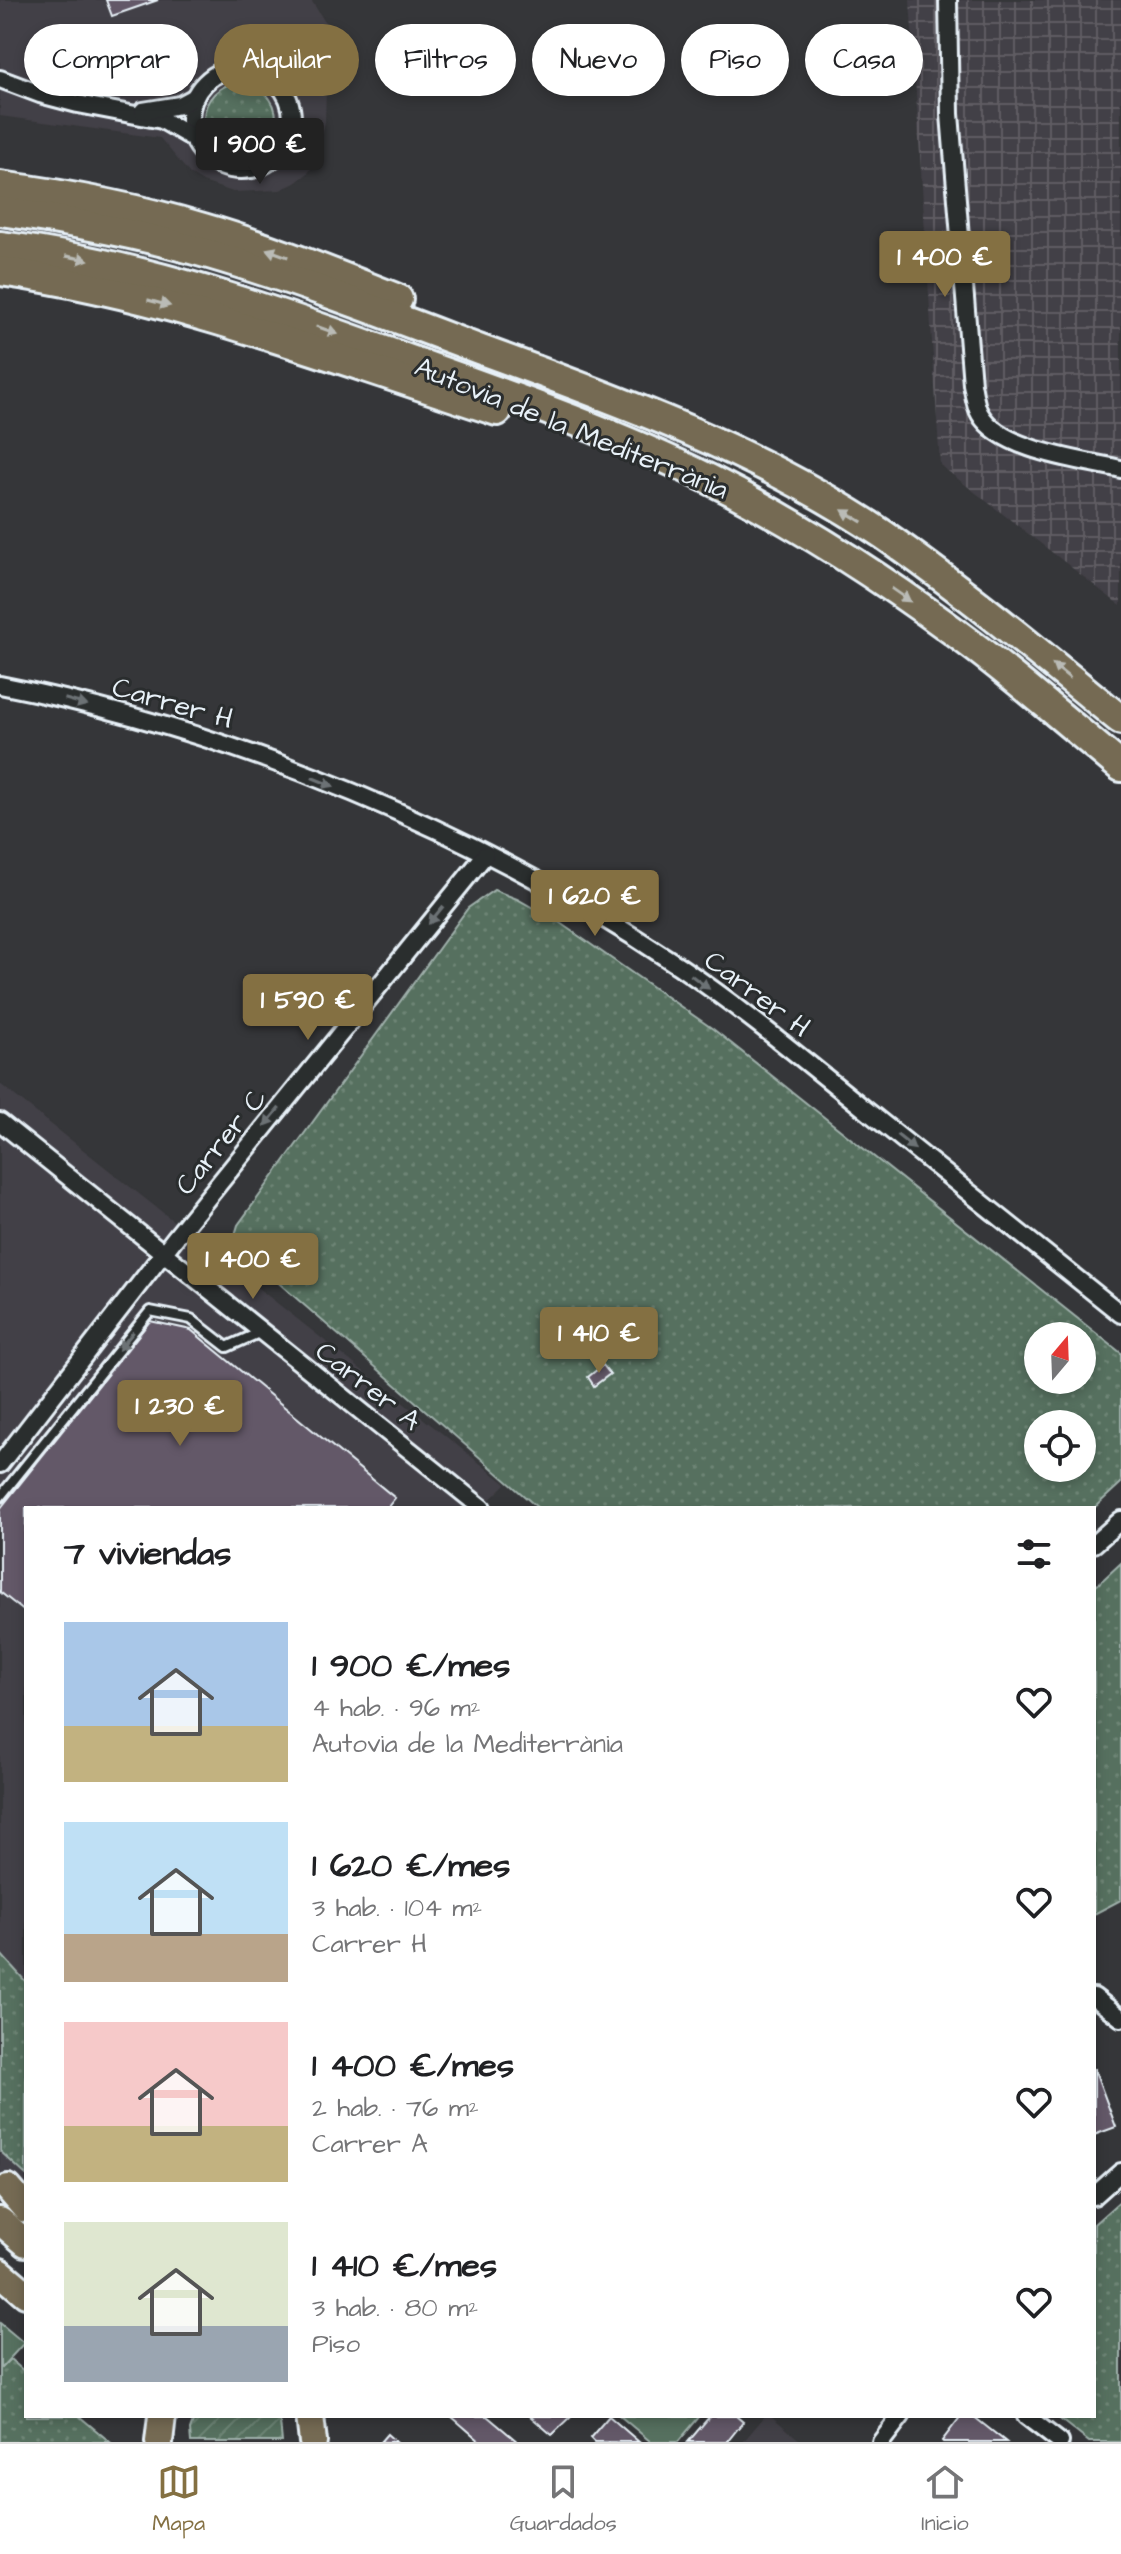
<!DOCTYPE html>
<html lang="es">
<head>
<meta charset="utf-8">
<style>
  body { margin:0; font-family:"Architects Daughter",sans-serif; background:#f2f2f2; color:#202124; height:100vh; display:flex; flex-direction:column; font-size:30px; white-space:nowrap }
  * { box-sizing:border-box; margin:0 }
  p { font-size:26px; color:#757577 }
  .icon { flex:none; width:44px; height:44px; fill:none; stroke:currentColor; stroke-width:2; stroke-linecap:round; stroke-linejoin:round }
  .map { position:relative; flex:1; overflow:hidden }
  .panel { position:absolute; left:24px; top:1506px; width:1072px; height:912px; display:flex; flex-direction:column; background:#fff; border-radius:0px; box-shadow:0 4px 12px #0003 }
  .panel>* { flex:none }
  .top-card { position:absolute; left:24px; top:24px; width:1074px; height:72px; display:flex; gap:16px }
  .needle { width:52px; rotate:19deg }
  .fabs { position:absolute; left:1024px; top:1322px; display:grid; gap:16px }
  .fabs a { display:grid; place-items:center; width:72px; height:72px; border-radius:50%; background:#fff; box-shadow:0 4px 12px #0003; font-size:40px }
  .price { position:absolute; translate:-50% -68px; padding:0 18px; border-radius:8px; background:#847042; color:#fff; font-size:26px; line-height:52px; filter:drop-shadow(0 2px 4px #0008) }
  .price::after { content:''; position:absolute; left:50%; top:48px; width:24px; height:18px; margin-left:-12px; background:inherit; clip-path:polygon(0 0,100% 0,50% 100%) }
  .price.on { background:#222; color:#fff }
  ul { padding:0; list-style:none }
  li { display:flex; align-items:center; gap:24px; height:200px; padding:0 40px }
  li span { display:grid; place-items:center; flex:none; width:224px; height:160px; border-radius:0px; color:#555 }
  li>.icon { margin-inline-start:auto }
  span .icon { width:96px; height:96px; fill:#fffc; stroke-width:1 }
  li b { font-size:34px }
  h2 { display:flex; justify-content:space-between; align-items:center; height:96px; padding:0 40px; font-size:34px }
  .tag { padding:0 28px; border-radius:36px; background:#fff; box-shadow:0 4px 12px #0003; font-size:28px; line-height:72px }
  .tag.on { background:#847042; color:#fff }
  .tabs { display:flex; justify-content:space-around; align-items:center; height:112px; border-top:2px solid #e0e0e0; background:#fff; font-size:22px; color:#757577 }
  .tabs a { display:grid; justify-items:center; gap:4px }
  .tabs .on { color:#847042 }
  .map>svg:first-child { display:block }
  .built { fill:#434047 }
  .industrial { fill:url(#industrial-grid) }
  .grass { fill:url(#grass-dots); stroke:#9fb0ab; stroke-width:2; fill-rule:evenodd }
  .park { fill:#56705e; stroke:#9fb0ab; stroke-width:2 }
  .garden { fill:url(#garden-furrows); stroke:#9fb0ab; stroke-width:2 }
  .building { fill:#635867; stroke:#e8f1f8; stroke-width:2 }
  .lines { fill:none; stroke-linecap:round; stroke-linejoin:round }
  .service-casing { stroke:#e8f1f8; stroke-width:14 }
  .minor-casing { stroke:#e8f1f8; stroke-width:22 }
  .trunk-casing { stroke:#e8f1f8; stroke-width:32 }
  .motorway-casing { stroke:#e8f1f8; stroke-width:34 }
  .service { stroke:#2a2d2e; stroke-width:8 }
  .minor { stroke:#2a2d2e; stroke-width:16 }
  .trunk { stroke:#746b52; stroke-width:26 }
  .motorway { stroke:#746b52; stroke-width:28 }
  .oneway { fill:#babbb6 }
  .oneway2 { fill:#6c7275 }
  .labels { text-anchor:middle; stroke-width:6; stroke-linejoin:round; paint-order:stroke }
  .street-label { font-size:28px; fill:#e8f1f8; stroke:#2a2d2e }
</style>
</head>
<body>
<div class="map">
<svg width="1121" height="2442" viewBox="0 0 1121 2442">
  <defs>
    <pattern id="industrial-grid" width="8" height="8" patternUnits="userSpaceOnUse" patternTransform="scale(2)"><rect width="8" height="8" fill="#434047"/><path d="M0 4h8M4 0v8" fill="none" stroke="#5e5c62"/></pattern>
    <pattern id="grass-dots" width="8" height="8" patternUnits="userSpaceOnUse" patternTransform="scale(2)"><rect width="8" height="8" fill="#56705e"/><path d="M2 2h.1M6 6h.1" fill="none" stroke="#6e8576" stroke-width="1.8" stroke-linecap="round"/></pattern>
    <pattern id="garden-furrows" width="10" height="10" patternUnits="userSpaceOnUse" patternTransform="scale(2)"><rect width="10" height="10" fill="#56705e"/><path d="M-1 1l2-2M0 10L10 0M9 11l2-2" fill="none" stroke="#6e8576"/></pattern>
  </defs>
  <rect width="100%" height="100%" fill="#353639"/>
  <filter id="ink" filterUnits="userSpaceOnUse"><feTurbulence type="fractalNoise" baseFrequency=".0125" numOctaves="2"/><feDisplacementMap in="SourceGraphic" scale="16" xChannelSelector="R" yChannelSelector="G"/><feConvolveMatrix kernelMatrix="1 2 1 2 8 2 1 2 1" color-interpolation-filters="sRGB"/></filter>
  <g filter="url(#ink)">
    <g class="built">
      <path d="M0 0H311L328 27 325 122 316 161 308 173 295 183 280 190 233 192 203 182 190 174 160 138 0 116Z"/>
      <path d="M0 1084 506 1484 481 1508H26V2209L0 2186Z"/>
      <path d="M765 2416H771L802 2442H743Z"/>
    </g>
    <path class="industrial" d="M910 0H1121V606L940 465Z"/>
    <g class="grass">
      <circle cx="240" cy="119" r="36"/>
      <path d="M494 890 517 899 560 923 713 1029 1121 1353V1483L1094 1508H538L258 1265 232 1245 238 1225 468 908ZM1038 1336H1082V1380H1038ZM1038 1424H1082V1468H1038Z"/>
      <path d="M1121 1563V1900L1094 1914V1588Z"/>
      <path d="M0 1953 26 1982V2175L0 2151Z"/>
      <path d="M1121 2200V2442H1089L1056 2416H1094V2224Z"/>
      <path d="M10 2359 26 2373V2416H79L110 2442H0V2369Z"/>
    </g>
    <g class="park">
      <path d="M0 2323 24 2343 0 2369Z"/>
      <path d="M620 2416H700L678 2442H651Z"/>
    </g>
    <path class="garden" d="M195 2416H277L280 2422 282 2442H191L190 2430Z"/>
    <g class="building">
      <path d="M106 0H158L112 16Z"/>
      <path d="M150 1321 191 1330 395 1498 387 1508H26L25 1612 0 1592V1509Z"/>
      <path d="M603 1365 610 1374 594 1386 588 1377Z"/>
      <path d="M1094 2068 1116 2127 1094 2135Z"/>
      <path d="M451 2416H487L518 2442H481Z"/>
      <path d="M530 2416H572L552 2435Z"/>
      <path d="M609 2416 639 2442H594L590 2438Z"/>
      <path d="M710 2416H736L743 2422 727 2442H688Z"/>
      <path d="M961 2416H973L1006 2442H943L942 2441Z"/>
      <path d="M387 2434 396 2442H380Z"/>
    </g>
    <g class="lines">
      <defs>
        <path id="service" d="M0 1497 150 1311 191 1319 227 1347 261 1332"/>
        <g id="minor">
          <path d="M948 0 950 114 972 384C974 393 975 406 980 414 1001 451 1082 460 1121 469"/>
          <circle cx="241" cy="119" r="51"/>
          <path d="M0 79 40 94 78 104 162 120 193 138"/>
          <path d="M143 111 180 105 195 97"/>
          <path d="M0 685C238 732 477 831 679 966 744 1010 805 1061 866 1110 951 1178 1036 1246 1121 1314"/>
          <path d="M0 1122 482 1508"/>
          <path d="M0 1464 175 1238 485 855"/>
          <path d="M1094 1544 1121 1520"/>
          <path d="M1094 1997 1121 2018"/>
          <path d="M1094 2196 1121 2172"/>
          <path d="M1026 2416 1060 2442"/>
          <path d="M881 2442 901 2416"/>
        </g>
        <g id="trunk">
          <path d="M8 2188 26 2209"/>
          <path d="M0 2221 26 2243"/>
          <path d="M0 2272 26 2294"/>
          <path d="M310 2416 313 2442"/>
          <path d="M159 2442 162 2416"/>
        </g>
        <g id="motorway">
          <path d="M0 186C69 195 137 208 203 228 269 247 334 274 398 299"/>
          <path d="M0 211C70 221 140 234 209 254 301 281 391 316 481 350 619 400 761 452 884 535 966 592 1044 657 1121 720"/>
          <path d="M0 246C133 263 256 304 382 350 490 389 606 428 709 479 804 527 896 587 980 651 1028 688 1074 728 1121 767"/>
          <path d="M0 271C171 295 333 358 497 411"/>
        </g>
      </defs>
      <use href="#service" class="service-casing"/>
      <use href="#minor" class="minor-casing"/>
      <use href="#trunk" class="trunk-casing"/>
      <use href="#motorway" class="motorway-casing"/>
      <use href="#service" class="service"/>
      <use href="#minor" class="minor"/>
      <use href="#trunk" class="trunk"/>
      <use href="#motorway" class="motorway"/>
    </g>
    <defs><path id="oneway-solid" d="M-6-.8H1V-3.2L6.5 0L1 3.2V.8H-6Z" transform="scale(2)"/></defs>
    <g class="oneway">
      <use href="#oneway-solid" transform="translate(277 253) rotate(-160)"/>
      <use href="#oneway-solid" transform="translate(77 258) rotate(10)"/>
      <use href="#oneway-solid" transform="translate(159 303) rotate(15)"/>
      <use href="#oneway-solid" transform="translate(327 330) rotate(20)"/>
      <use href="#oneway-solid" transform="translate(852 516) rotate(-149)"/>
      <use href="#oneway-solid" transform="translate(901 595) rotate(35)"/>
      <use href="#oneway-solid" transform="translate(1061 671) rotate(-141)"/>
    </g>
    <g class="oneway2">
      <use href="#oneway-solid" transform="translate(76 702) rotate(16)"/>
      <use href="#oneway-solid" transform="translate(323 782) rotate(22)"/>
      <use href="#oneway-solid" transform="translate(436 915) rotate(129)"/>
      <use href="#oneway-solid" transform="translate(700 982) rotate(37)"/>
      <use href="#oneway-solid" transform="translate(272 1117) rotate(129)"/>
      <use href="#oneway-solid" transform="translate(906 1142) rotate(39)"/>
      <use href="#oneway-solid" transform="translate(126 1341) rotate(129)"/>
    </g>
  </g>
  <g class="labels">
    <g class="street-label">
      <text transform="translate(572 427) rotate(22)" y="10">Autovia de la Mediterrània</text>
      <text transform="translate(173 702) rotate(16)" y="10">Carrer H</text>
      <text transform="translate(758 993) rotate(37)" y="10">Carrer H</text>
      <text transform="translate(220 1141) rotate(-51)" y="10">Carrer C</text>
      <text transform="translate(369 1385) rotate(38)" y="10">Carrer A</text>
    </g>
  </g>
</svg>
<div class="fabs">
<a><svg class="needle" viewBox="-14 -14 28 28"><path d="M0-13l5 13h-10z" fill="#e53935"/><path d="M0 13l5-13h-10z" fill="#757577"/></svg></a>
<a><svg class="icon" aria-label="locate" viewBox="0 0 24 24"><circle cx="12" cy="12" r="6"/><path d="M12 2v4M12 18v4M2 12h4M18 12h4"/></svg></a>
</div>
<b class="price on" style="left:260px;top:186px">1 900 €</b>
<b class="price" style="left:945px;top:299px">1 400 €</b>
<b class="price" style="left:595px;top:938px">1 620 €</b>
<b class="price" style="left:308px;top:1042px">1 590 €</b>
<b class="price" style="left:253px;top:1301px">1 400 €</b>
<b class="price" style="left:599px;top:1375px">1 410 €</b>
<b class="price" style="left:180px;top:1448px">1 230 €</b>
<div class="top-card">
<a class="tag">Comprar</a>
<a class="tag on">Alquilar</a>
<a class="tag">Filtros</a>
<a class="tag">Nuevo</a>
<a class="tag">Piso</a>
<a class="tag">Casa</a>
</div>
<section class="panel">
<h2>7 viviendas<svg class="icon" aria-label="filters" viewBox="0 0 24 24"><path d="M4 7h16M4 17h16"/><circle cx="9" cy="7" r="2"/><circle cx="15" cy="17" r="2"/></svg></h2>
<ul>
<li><span style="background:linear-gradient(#a9c7e8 65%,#c2b280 0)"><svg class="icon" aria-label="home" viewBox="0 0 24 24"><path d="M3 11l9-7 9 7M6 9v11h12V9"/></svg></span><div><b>1 900 €/mes</b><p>4 hab. · 96 m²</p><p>Autovia de la Mediterrània</p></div><svg class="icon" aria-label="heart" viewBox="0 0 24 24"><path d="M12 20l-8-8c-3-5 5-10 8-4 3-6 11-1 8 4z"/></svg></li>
<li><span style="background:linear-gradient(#bfe0f5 70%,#b9a48a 0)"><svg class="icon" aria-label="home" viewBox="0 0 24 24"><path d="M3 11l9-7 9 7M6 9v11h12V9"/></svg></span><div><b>1 620 €/mes</b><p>3 hab. · 104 m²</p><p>Carrer H</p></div><svg class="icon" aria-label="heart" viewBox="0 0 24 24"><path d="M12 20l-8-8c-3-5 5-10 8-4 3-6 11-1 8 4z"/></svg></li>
<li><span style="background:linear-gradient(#f6c9c9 65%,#c2b280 0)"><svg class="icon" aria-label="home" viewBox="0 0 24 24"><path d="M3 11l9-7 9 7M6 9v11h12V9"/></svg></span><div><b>1 400 €/mes</b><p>2 hab. · 76 m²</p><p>Carrer A</p></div><svg class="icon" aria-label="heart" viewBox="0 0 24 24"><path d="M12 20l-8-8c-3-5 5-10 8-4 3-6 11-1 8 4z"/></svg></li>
<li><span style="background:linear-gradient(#dfe7d0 65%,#9aa5b1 0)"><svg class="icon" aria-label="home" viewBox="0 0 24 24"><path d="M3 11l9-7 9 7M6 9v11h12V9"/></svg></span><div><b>1 410 €/mes</b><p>3 hab. · 80 m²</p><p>Piso</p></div><svg class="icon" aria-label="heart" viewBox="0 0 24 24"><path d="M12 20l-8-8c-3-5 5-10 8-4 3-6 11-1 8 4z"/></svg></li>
</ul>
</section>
</div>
<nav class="tabs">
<a class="on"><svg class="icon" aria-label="map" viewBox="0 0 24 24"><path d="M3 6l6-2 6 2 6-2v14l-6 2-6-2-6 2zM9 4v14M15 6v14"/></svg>Mapa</a>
<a><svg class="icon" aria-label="saved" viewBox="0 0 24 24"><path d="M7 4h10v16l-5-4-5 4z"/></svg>Guardados</a>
<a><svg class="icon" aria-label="home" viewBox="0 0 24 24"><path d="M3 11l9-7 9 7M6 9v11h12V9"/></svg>Inicio</a>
</nav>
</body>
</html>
